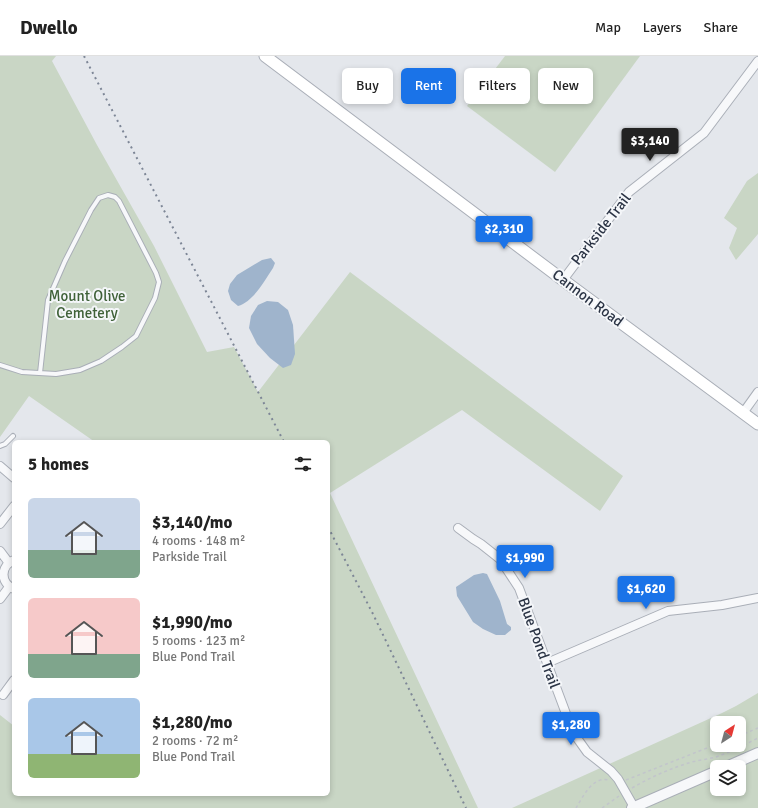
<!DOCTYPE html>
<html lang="en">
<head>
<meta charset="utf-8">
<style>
  body { margin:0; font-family:Signika,sans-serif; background:#f2f2f2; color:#222; height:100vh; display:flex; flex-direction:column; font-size:15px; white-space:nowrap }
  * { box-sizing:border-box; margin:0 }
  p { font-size:13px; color:#767676 }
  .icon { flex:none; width:22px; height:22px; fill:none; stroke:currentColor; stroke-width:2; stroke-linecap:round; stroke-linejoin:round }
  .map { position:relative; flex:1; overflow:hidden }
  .side { position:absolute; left:12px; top:384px; width:318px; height:356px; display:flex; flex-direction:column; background:#fff; border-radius:6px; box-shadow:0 2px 6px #0003 }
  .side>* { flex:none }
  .top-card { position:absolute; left:342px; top:12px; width:356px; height:36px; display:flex; gap:8px }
  .needle { width:26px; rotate:36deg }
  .buttons { position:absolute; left:710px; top:660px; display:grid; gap:8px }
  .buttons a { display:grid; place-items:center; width:36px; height:36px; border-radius:6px; background:#fff; box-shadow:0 2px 6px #0003; font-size:20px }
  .price { position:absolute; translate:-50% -34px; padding:0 9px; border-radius:4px; background:#1a73e8; color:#fff; font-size:13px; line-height:26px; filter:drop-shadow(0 1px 2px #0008) }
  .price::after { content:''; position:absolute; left:50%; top:24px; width:12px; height:9px; margin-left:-6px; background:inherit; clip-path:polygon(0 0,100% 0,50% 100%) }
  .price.current { background:#222; color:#fff }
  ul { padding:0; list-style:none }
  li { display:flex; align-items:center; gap:12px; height:100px; padding:0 16px }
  li span { display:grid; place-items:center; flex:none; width:112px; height:80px; border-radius:6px; color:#555 }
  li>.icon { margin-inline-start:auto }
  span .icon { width:48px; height:48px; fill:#fffc; stroke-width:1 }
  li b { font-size:17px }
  h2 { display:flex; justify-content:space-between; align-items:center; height:48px; padding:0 16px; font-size:17px }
  .tag { padding:0 14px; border-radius:6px; background:#fff; box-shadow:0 2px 6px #0003; font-size:14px; line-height:36px }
  .tag.current { background:#1a73e8; color:#fff }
  header { display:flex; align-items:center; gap:24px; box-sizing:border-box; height:56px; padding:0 20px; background:#fff; border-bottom:1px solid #e0e0e0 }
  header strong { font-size:19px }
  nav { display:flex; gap:22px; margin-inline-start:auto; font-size:14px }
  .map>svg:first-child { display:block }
  .green { fill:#c9d6c5; fill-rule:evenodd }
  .water { fill:#9fb4cc }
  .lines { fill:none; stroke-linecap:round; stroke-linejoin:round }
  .service-casing { stroke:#a9aeb7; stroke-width:6 }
  .minor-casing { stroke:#a9aeb7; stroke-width:10 }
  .tertiary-casing { stroke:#a9aeb7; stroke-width:12 }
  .secondary-casing { stroke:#a9aeb7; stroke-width:13 }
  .path { stroke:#c2c5cb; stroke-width:1.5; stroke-dasharray:3 3; stroke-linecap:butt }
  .service { stroke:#f7f8fa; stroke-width:4 }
  .minor { stroke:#f7f8fa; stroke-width:8 }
  .tertiary { stroke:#f7f8fa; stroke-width:10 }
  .secondary { stroke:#fff; stroke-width:11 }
  .rail { stroke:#7d8696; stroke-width:2; stroke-dasharray:2 4; stroke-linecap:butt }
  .labels { text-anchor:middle; stroke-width:4; stroke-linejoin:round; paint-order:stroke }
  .street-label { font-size:15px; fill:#2b3445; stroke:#f4f6f9 }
  .park-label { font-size:15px; fill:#3f6138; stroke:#f4f6f9 }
</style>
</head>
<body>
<header>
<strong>Dwello</strong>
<nav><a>Map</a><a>Layers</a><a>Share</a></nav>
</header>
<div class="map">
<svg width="758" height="752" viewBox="0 0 758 752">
  <rect width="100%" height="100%" fill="#e4e7ec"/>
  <g class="green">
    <path d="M0 0H56L52 5 97 89 154 190 207 296 234 291 258 336 350 216 623 420 600 455 462 354 330 437 478 752H0V659L14 670V738H328V386H95L29 340 0 381Z"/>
    <path d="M505 0H640L555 116 467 50Z"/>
    <path d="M758 117V178L736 204 729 192 737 172 724 162 747 125Z"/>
    <path d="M758 637V752H512L722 657 736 650ZM717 667H739V689H717ZM717 711H739V733H717Z"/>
  </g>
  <g class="water">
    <path d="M271 202 275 207 273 212C264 225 254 245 238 250L231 244 228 235 230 228 237 219 262 204Z"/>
    <path d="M267 245 278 246 288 254 293 269 295 298 291 309 283 312 270 302 257 288 249 272 251 260 258 249Z"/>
    <path d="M483 517 487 518 500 545 507 568 511 571V574L505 579H496L483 573 473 566 457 540 456 531 474 519Z"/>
  </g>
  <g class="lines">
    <defs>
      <g id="service">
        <path d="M0 309 22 316 56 318 80 314 101 305 122 291 136 280 155 242 159 226 156 217 119 145 115 141 108 139 99 142 91 154 65 205 48 244 40 317"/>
        <path d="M0 390 5 388 13 380"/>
      </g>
      <g id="minor">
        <path d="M563 224 629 136 704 77 758 5"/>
        <path d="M743 357 758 336"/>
        <path d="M0 410 14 422"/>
        <path d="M0 468 14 450"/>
        <path d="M458 472 473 483 481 488 500 503 519 532 568 663 577 682 587 696 611 715 618 723 634 751"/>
        <path d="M0 495 9 507"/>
        <path d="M14 504C0 510 0 527 14 533"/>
        <path d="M0 543 9 531"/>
        <path d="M547 607 668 555 722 549 758 542"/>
        <path d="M3 639 14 624"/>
      </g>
      <g id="tertiary">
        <path d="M726 711 758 697"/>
        <path d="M632 752 717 715"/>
      </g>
      <path id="secondary" d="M265 0 563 224 758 368"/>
    </defs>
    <use href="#service" class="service-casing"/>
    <use href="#minor" class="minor-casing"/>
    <use href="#tertiary" class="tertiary-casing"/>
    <use href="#secondary" class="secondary-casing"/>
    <g class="path">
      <path d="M739 680 758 672"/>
      <path d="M626 724 717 688"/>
      <path d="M632 732C651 721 671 712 692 706 700 704 708 703 716 701 730 696 744 689 758 682"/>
      <path d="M576 752C583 741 592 720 609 724"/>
      <path d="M602 752 619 740"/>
    </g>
    <use href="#service" class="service"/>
    <use href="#minor" class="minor"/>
    <use href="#tertiary" class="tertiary"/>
    <use href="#secondary" class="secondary"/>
    <g class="rail">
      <path d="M84 0 284 386"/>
      <path d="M328 471 373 558 466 752"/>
    </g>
  </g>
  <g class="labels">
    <g class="street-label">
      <text transform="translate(601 173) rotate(-52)" y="5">Parkside Trail</text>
      <text transform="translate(588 242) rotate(37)" y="5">Cannon Road</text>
      <text transform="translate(539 587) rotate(70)" y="5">Blue Pond Trail</text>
    </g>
    <g class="park-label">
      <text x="87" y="245">Mount Olive<tspan x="87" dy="17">Cemetery</tspan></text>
    </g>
  </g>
</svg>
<div class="buttons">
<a><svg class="needle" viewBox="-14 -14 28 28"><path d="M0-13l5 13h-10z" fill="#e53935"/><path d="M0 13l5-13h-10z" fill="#767676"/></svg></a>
<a><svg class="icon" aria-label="layers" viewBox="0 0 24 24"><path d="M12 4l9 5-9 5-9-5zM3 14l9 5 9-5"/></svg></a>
</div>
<b class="price current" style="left:650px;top:106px">$3,140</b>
<b class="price" style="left:504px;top:194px">$2,310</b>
<b class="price" style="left:525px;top:523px">$1,990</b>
<b class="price" style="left:646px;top:554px">$1,620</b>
<b class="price" style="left:571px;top:690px">$1,280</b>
<div class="top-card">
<a class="tag">Buy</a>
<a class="tag current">Rent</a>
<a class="tag">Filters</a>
<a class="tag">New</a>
</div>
<section class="side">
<h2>5 homes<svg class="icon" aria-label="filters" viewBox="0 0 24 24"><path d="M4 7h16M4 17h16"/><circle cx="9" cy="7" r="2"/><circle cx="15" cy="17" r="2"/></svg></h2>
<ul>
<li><span style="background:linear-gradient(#c9d6e8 65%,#7fa58c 0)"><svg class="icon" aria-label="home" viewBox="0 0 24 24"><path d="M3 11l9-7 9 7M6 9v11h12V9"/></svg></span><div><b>$3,140/mo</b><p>4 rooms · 148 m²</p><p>Parkside Trail</p></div></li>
<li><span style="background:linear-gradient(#f6c9c9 70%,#7fa58c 0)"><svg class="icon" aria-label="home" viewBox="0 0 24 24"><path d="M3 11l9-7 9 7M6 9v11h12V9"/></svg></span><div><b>$1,990/mo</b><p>5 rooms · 123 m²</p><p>Blue Pond Trail</p></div></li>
<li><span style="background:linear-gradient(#a9c7e8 70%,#8fb573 0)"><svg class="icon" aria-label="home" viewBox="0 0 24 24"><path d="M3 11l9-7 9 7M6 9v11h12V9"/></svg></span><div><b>$1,280/mo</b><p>2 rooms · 72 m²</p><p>Blue Pond Trail</p></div></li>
</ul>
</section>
</div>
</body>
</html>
